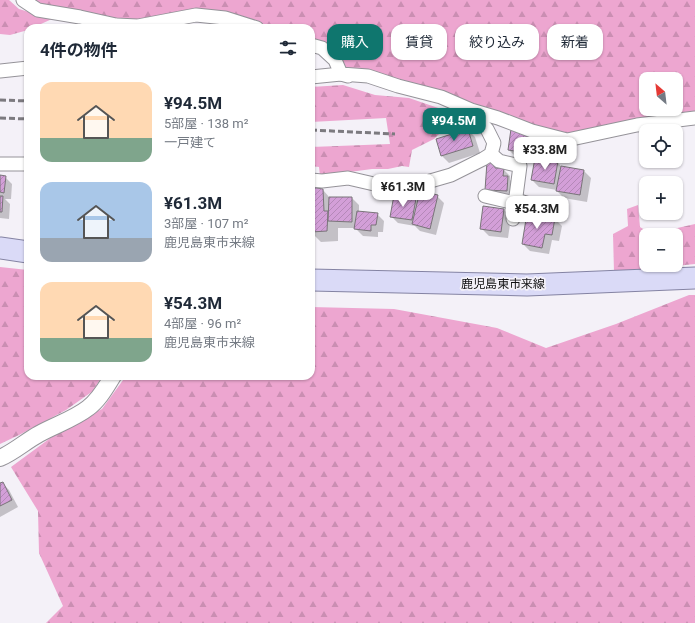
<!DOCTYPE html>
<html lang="ja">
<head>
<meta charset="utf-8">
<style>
  body { margin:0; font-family:Roboto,"Noto Sans JP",sans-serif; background:#f2f2f3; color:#1f2937; height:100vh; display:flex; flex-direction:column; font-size:15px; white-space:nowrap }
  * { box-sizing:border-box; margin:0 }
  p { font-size:13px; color:#747a83 }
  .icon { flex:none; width:22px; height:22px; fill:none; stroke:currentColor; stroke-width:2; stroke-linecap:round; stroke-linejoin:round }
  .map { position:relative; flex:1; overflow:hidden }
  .side { position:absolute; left:24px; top:24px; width:291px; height:356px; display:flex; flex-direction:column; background:#fff; border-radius:12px; box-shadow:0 1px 3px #0004 }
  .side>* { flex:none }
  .top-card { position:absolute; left:327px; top:24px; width:308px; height:36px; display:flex; gap:8px }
  .needle { width:26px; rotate:332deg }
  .buttons { position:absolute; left:639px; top:72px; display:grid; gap:8px }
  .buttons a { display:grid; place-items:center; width:44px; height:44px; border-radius:8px; background:#fff; box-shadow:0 1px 3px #0004; font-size:20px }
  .price { position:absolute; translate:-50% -34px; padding:0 9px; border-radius:8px; background:#fff; color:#222; font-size:13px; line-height:26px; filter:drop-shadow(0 1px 2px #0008) }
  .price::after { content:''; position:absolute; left:50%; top:24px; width:12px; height:9px; margin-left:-6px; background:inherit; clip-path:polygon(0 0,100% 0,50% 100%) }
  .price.selected { background:#0f766e; color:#fff }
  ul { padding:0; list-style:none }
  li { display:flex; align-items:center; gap:12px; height:100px; padding:0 16px }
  li span { display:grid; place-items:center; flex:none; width:112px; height:80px; border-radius:12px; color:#555 }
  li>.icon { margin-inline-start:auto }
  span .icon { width:48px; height:48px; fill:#fffc; stroke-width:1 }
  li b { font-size:17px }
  h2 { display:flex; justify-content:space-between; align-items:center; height:48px; padding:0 16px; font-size:17px }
  .chip { padding:0 14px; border-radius:12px; background:#fff; box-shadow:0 1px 3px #0004; font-size:14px; line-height:36px }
  .chip.selected { background:#0f766e; color:#fff }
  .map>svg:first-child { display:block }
  .forest { fill:url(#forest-firs); fill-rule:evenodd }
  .shadow { fill:#0003 }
  .building { fill:url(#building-hatch); stroke:#797479 }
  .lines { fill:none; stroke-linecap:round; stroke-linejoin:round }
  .minor-casing { stroke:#959399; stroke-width:15 }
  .tertiary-casing { stroke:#959399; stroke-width:18 }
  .primary-casing { stroke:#8483a3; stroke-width:23 }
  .minor { stroke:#fff; stroke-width:13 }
  .tertiary { stroke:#fff; stroke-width:16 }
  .primary { stroke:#dadaf7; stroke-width:21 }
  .rail { stroke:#7c7a7f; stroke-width:3; stroke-dasharray:6 3; stroke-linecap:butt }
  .labels { text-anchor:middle; stroke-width:3.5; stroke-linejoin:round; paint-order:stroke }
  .street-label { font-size:12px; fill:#100f11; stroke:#f4f1f8 }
</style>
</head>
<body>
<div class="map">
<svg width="695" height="623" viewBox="0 0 695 623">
  <defs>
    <pattern id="forest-firs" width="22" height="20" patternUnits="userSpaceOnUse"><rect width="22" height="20" fill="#eda6d0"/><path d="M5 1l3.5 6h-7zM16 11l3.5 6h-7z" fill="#ca8eb2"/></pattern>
    <pattern id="building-hatch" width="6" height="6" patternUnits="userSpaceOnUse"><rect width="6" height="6" fill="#d39fd8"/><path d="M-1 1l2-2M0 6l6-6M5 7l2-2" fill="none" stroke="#b488b8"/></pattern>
  </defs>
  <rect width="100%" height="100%" fill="#f4f1f8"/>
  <g class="forest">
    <path d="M0 0H9L19 9 52 19 32 28H28V30L10 35 0 34Z"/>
    <path d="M18 0H695V114L567 136 344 69 311 41V28H268L226 15 135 23ZM646 79H676V109H646Z"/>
    <path d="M343 85 375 95 409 98 447 111 444 129 434 139 412 150 409 167 402 166 388 169H372L320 176 319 167 311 166V147L390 144 386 118 311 122V87Z"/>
    <path d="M638 205 640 227 651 234 695 224V264L614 272 613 234 628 226 627 209ZM646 235H676V265H646Z"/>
    <path d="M0 267 28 270V376H102L93 391 66 410 19 435 0 444Z"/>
    <path d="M689 295H695V623H46L63 606 39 553 38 511 11 467 64 428 102 409 126 376H311V307L394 309 497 328 546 348 616 324Z"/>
  </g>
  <g class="shadow">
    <path d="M468 130 475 137 480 153 449 163 442 156Z"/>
    <path d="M552 141 559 148 558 158 554 157 553 161 557 162 562 167 584 171 591 178 587 202 564 198 557 191V190L539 187 532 180 535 160 516 157 509 150Z"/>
    <path d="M495 164 500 169H503L510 176V180L515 184 514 198 486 189Z"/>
    <path d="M0 176 5 177 12 184 11 199H5L10 204 9 219 0 218Z"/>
    <path d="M311 188 323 190 330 198H352L359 205V212L377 214 384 221 383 232H378V237L363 236 355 228H338V241L321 242 311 232Z"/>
    <path d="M437 196 444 203 436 235 420 231 415 226 398 223 391 216 415 200 418 202Z"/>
    <path d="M504 210 511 217 508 238 489 236 482 229Z"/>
    <path d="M555 219 562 226 559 241 552 240 549 254 530 251 523 244Z"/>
    <path d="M2 483 9 490 18 507 0 517V484Z"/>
  </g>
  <g class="building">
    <path d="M213 24 234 26V28H213Z"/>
    <path d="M468 129 473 146 441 156 436 139Z"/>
    <path d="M511 129 552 140 551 151H547L546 156 508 150Z"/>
    <path d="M535 158 558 161 554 184 531 180Z"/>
    <path d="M487 162 495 163V168H504L503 176H508L507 191 485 190Z"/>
    <path d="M561 166 584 170 580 195 556 191Z"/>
    <path d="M0 175 6 176 4 193 0 192Z"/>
    <path d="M311 187 323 189 324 211H328L327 231 311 232Z"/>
    <path d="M424 192 438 195 430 229 412 224 419 195 423 196Z"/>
    <path d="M394 195 416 199 412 220 390 217Z"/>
    <path d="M0 196H3L2 212H0Z"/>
    <path d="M329 197H352V222L328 221Z"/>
    <path d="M483 206 504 209 501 232 480 229Z"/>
    <path d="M357 211 378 213 376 225H371V231L354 229Z"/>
    <path d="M527 213 555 218 552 235 545 234 542 248 522 244Z"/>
    <path d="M3 482 12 500 0 506V483Z"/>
  </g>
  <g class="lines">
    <defs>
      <g id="minor">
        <path d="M23 0 38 10 80 17 116 25 138 26 196 15 225 18 257 28"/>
        <path d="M311 45 322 48 335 60 341 74 368 76 398 86 441 97 471 110 498 118 532 131 567 140 637 125 695 118"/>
        <path d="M0 71 28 68"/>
        <path d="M311 77 341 74 348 76"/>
        <path d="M491 154 499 161 520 166 513 219"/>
        <path d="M0 164H28"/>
        <path d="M311 180 322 181 348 178 374 184 413 186 451 175 483 159 491 154 494 143 487 129 477 118 467 114"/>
        <path d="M485 196 515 203"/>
        <path d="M516 200 546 209"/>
      </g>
      <path id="tertiary" d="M0 458C14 452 26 441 39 434 55 425 74 419 88 408 99 400 106 387 113 376"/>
      <g id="primary">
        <path d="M0 248 28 252"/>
        <path d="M311 280 527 285 695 278"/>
      </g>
    </defs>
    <use href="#minor" class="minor-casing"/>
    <use href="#tertiary" class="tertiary-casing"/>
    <use href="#primary" class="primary-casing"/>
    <use href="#minor" class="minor"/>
    <use href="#tertiary" class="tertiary"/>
    <use href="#primary" class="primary"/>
    <g class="rail">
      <path d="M0 100 28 101"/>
      <path d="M0 118 28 119"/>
      <path d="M311 130 395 134"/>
    </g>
  </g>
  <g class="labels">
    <g class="street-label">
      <text x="503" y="288">鹿児島東市来線</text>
    </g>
  </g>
</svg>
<div class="buttons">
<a><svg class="needle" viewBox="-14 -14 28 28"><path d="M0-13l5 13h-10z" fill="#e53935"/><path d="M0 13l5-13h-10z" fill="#747a83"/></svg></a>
<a><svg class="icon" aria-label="locate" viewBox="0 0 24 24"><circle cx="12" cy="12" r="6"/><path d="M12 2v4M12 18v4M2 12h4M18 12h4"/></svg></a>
<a>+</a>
<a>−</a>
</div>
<b class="price selected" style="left:454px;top:142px">¥94.5M</b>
<b class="price" style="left:545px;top:171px">¥33.8M</b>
<b class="price" style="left:403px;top:208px">¥61.3M</b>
<b class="price" style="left:537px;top:230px">¥54.3M</b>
<div class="top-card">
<a class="chip selected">購入</a>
<a class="chip">賃貸</a>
<a class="chip">絞り込み</a>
<a class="chip">新着</a>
</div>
<section class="side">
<h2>4件の物件<svg class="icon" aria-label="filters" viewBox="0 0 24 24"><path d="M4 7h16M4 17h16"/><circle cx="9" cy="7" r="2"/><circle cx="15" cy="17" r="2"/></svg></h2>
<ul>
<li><span style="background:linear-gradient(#ffd9b3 70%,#7fa58c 0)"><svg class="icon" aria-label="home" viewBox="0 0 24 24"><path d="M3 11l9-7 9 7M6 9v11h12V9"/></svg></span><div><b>¥94.5M</b><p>5部屋 · 138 m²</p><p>一戸建て</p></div></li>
<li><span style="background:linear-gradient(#a9c7e8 70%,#9aa5b1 0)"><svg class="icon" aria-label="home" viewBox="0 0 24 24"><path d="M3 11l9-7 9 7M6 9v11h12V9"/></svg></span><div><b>¥61.3M</b><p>3部屋 · 107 m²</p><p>鹿児島東市来線</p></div></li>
<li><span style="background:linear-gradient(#ffd9b3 70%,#7fa58c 0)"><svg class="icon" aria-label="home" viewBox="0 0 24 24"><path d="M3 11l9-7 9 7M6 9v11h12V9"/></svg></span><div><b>¥54.3M</b><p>4部屋 · 96 m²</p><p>鹿児島東市来線</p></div></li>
</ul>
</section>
</div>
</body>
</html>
